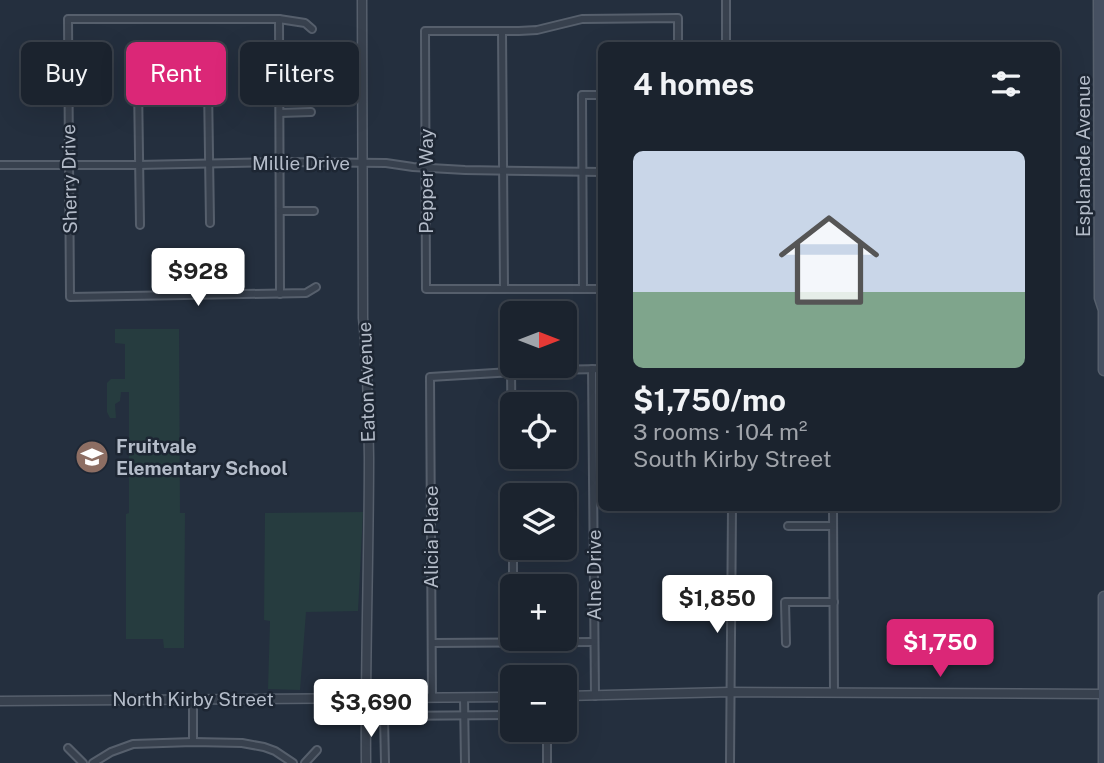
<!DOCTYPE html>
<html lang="en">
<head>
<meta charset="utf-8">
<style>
  body { margin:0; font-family:"Public Sans",sans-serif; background:#282f3a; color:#f1f3f6; height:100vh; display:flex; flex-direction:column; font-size:26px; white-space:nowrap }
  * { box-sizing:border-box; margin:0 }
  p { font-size:23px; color:#a0a4aa }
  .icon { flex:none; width:38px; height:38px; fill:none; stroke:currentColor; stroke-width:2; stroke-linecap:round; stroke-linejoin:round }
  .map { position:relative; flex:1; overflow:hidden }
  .drawer { position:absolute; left:598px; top:42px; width:462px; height:469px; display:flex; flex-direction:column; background:#1b232e; border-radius:10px; box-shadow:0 7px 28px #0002,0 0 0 2px #39404a }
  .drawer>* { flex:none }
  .top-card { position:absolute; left:21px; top:42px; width:472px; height:63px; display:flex; gap:14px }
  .needle { width:46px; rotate:90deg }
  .fabs { position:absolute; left:500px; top:301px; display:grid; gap:14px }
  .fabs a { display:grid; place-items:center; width:77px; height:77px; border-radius:10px; background:#1b232e; box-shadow:0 7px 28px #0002,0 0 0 2px #39404a; font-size:35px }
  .price { position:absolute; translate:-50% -60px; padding:0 16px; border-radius:7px; background:#fff; color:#222; font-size:23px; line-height:46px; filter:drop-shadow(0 2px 4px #0008) }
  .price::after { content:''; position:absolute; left:50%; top:42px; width:21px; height:16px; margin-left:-10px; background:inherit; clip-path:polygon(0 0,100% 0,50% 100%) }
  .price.active { background:#db2777; color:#fff }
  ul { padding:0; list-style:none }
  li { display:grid; align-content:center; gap:14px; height:371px; padding:0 35px }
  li+li { border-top:2px solid #39404a }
  li span { display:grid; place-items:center; height:217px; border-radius:10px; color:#555 }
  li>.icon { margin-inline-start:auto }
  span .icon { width:126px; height:126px; fill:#fffc; stroke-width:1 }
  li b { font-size:30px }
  h2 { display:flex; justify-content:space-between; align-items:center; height:84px; padding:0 35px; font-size:30px }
  .pill { padding:0 24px; border-radius:10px; background:#1b232e; box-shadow:0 7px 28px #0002,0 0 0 2px #39404a; font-size:24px; line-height:63px }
  .pill.active { background:#db2777; color:#fff }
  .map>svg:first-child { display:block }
  .green { fill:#263c3f }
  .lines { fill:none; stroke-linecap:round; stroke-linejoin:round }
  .minor-casing { stroke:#565f6c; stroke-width:10 }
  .tertiary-casing { stroke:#565f6c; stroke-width:11 }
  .secondary-casing { stroke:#565f6c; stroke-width:13 }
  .minor { stroke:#38414e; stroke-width:6 }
  .tertiary { stroke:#38414e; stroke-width:8 }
  .secondary { stroke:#465061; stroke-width:10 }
  .labels { text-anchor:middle; stroke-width:5; stroke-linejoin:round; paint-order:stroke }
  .street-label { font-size:19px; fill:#b4bcc9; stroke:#1d2633 }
  .poi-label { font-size:19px; font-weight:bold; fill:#b4bcc9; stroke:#1d2633; text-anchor:start }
</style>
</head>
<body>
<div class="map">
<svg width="1104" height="763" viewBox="0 0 1104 763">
  <rect width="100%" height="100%" fill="#242f3e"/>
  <g class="green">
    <path d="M115 329H179L180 513H185L184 648H164L163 639H126V514L129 513V392H121L120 401 115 404 116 418H110L107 412V383L111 379H125V344L115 343Z"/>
    <path d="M363 512 358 611 306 612 300 690 268 689 270 621 264 620 265 513Z"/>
  </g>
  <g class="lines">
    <defs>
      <g id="minor">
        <path d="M726 0V46"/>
        <path d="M279 19 280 294"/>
        <path d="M312 29 305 23 279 19H68L70 297 306 293 316 287"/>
        <path d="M502 31 504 289"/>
        <path d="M138 84 140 225"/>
        <path d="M208 86 210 223"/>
        <path d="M280 113 311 112"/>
        <path d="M0 165H138L280 162 386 163 413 167 465 170 602 172"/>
        <path d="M280 211H314"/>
        <path d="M583 289 582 95H602"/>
        <path d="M602 289H426L425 31H519L537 30 582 19 678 18V46"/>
        <path d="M592 369 595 696"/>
        <path d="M511 372 512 459"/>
        <path d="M833 508 834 693"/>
        <path d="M788 526H833"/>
        <path d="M513 556V586"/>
        <path d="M432 643 594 642"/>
        <path d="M786 643 785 602H834"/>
        <path d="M432 697 430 377 545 370 602 369"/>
        <path d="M464 697 465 763"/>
        <path d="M193 699V742"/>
        <path d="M547 730V763"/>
        <path d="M68 748 83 763"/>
        <path d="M93 763 111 752 133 744 193 742 242 743 264 747 275 751 293 763"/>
        <path d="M305 763 317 750"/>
        <path d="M385 763 384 716 513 715"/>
        <path d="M730 763 732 508"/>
      </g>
      <g id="tertiary">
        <path d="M362 0 363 318C368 364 368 410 369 457 369 559 365 661 366 763"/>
        <path d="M565 696 730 692 1104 694"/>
        <path d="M0 701 513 697"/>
      </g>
      <g id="secondary">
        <path d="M1099 0 1100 298 1104 310V370"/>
        <path d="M1104 763V597"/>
      </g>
    </defs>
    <use href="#minor" class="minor-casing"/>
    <use href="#tertiary" class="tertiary-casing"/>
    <use href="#secondary" class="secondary-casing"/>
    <use href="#minor" class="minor"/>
    <use href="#tertiary" class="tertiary"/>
    <use href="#secondary" class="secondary"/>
  </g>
  <defs>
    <symbol id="school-disc" viewBox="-11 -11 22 22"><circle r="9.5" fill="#8d6e63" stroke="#1d2633"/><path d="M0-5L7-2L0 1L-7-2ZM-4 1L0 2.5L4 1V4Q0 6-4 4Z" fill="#fff"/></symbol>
  </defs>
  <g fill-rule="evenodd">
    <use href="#school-disc" x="73" y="438" width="38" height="38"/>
  </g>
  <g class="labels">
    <g class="street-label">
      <text transform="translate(1083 156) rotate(-90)" y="7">Esplanade Avenue</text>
      <text x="301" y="170">Millie Drive</text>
      <text transform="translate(69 179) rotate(-91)" y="7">Sherry Drive</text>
      <text transform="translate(426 181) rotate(-90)" y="7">Pepper Way</text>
      <text transform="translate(366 382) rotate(-92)" y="7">Eaton Avenue</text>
      <text transform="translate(431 537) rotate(-90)" y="7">Alicia Place</text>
      <text transform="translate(594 575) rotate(-90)" y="7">Alne Drive</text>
      <text x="193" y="706">North Kirby Street</text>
    </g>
    <g class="poi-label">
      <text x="116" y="453">Fruitvale<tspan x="116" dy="22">Elementary School</tspan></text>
    </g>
  </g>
</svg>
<div class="fabs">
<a><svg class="needle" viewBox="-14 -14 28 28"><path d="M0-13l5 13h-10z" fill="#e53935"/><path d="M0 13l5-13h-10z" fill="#a0a4aa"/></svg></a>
<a><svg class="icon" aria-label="locate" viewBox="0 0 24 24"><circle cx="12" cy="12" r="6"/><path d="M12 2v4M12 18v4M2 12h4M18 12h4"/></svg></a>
<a><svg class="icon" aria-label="layers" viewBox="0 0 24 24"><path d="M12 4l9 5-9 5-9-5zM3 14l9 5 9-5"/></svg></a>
<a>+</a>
<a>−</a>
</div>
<b class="price" style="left:198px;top:308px">$928</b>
<b class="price" style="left:717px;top:635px">$1,850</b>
<b class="price active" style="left:940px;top:679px">$1,750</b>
<b class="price" style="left:371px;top:739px">$3,690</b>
<div class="top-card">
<a class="pill">Buy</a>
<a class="pill active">Rent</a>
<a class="pill">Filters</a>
</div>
<section class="drawer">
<h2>4 homes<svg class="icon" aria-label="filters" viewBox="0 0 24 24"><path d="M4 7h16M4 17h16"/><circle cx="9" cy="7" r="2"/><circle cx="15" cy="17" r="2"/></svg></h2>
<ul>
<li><span style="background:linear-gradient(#c9d6e8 65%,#7fa58c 0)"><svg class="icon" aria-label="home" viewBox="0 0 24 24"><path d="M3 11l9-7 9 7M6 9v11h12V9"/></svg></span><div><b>$1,750/mo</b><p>3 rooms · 104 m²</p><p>South Kirby Street</p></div></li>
</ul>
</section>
</div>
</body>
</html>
